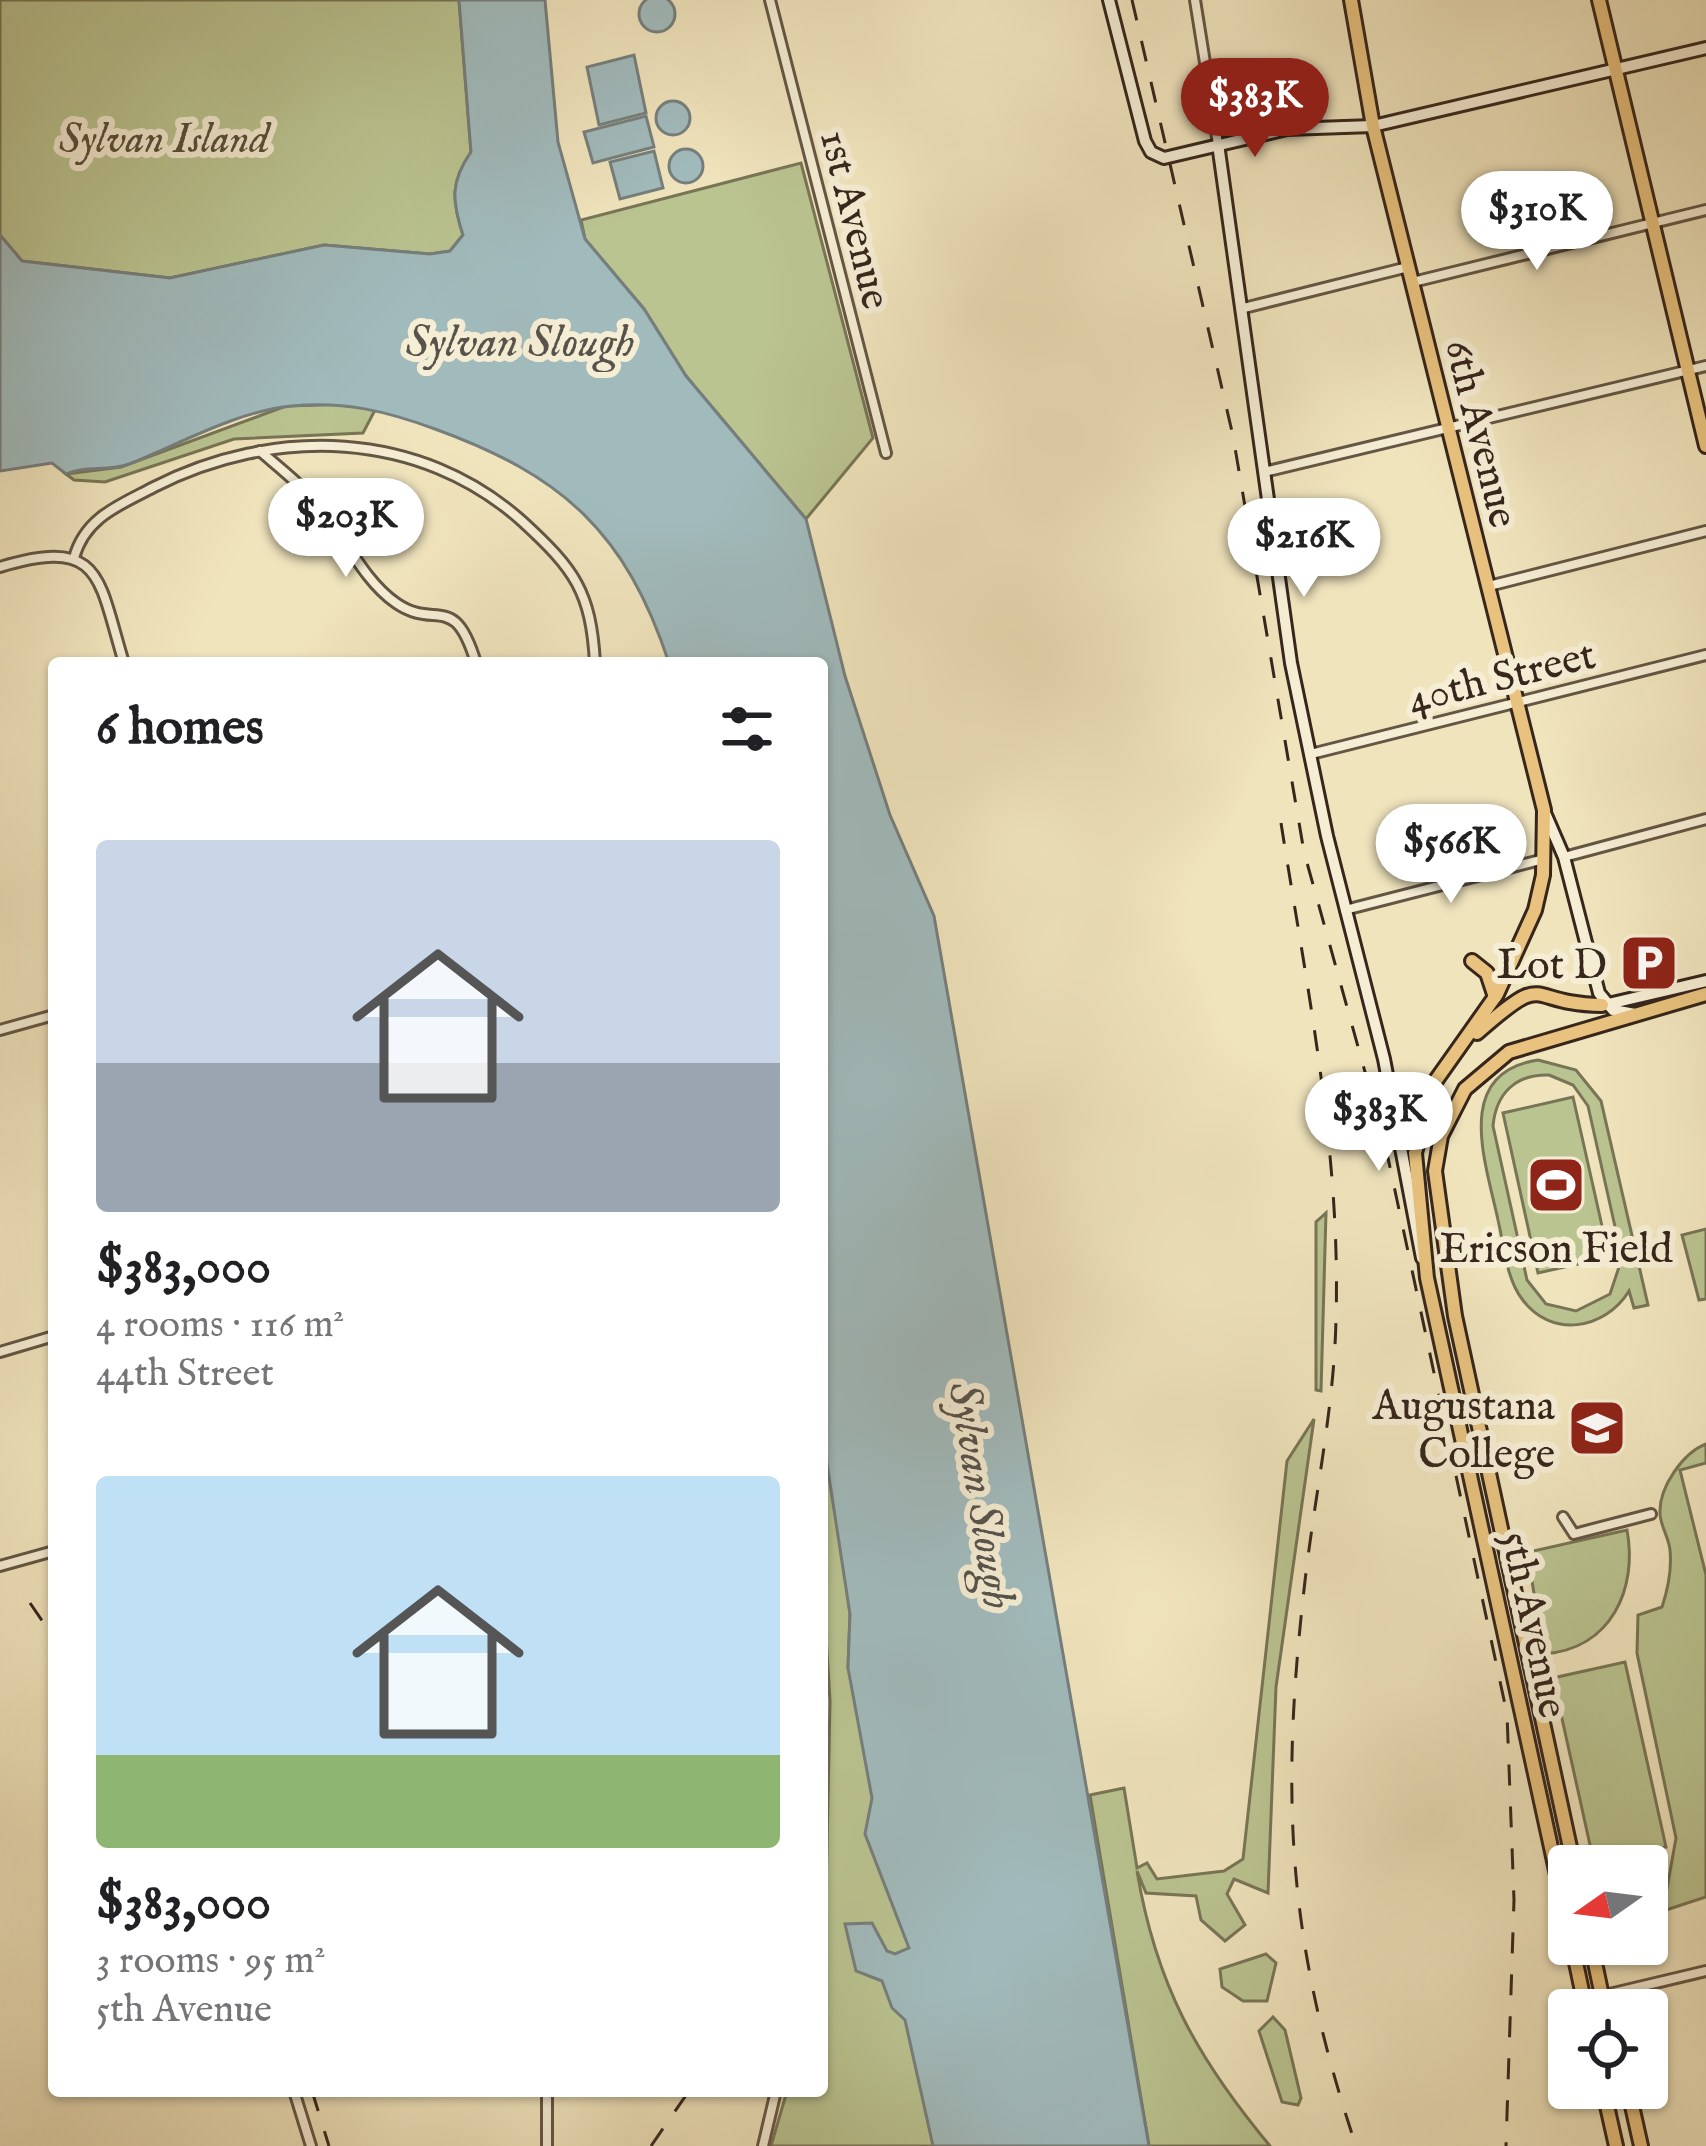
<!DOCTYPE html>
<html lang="en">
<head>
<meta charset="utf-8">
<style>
  body { margin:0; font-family:"IM FELL English",serif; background:#f6f6f6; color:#202124; height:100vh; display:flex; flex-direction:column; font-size:45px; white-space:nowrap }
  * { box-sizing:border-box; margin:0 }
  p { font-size:39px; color:#757577 }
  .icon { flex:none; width:66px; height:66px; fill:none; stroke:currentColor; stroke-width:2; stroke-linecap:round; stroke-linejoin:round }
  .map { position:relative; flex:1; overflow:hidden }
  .sheet { position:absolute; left:48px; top:657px; width:780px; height:1440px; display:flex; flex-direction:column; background:#fff; border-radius:12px; box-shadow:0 3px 9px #0004 }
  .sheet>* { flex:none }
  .needle { width:78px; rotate:256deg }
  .buttons { position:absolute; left:1548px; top:1845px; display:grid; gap:24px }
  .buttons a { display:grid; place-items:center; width:120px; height:120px; border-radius:12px; background:#fff; box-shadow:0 3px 9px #0004; font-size:60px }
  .price { position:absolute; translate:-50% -102px; padding:0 27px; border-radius:42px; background:#fff; color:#222; font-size:39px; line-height:78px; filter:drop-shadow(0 3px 6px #0008) }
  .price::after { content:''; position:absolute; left:50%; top:72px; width:36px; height:27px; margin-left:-18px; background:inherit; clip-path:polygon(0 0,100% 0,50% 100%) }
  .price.on { background:#8f2418; color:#fff }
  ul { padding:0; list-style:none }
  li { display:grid; align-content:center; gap:24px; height:636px; padding:0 48px }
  li span { display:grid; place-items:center; height:372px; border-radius:12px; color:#555 }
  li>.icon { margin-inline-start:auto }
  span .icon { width:216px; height:216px; fill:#fffc; stroke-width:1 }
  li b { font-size:51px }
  h2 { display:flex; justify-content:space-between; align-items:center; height:144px; padding:0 48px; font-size:51px }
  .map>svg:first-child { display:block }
  .green { fill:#bac491; stroke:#787556; stroke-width:3; fill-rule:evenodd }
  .water { fill:#a1bbbd; stroke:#767f7d; stroke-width:3 }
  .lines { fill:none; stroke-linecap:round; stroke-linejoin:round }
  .street-casing { stroke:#645644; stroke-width:14 }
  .secondary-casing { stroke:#36261c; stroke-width:16 }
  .primary-casing { stroke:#36261c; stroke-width:18 }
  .street { stroke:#f5edd4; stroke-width:8 }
  .secondary { stroke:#f5edd4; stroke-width:10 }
  .primary { stroke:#e8c27e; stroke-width:12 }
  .rail { stroke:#36261c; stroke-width:3; stroke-dasharray:21 21; stroke-linecap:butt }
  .labels { text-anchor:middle; stroke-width:12; stroke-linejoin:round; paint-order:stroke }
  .park-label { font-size:42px; font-style:italic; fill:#574e39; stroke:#f5edd4 }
  .street-label { font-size:42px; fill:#36261c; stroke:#f5edd4 }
  .poi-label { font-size:42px; fill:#36261c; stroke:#f5edd4; text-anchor:end }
  .water-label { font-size:45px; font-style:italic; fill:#56534c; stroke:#f5edd4 }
</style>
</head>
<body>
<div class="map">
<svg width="1706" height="2146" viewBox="0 0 1706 2146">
  <rect width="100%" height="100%" fill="#f0e4bd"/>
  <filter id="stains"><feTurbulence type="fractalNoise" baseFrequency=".00167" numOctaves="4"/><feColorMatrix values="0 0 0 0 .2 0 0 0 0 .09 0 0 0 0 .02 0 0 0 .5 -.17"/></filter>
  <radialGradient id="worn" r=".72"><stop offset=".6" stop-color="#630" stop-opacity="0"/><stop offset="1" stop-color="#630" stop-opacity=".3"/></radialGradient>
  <g class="green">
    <path d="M0 0H459L471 152C450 182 452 201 463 235L450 251 430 254 324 245 170 278 22 261 0 235Z"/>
    <path d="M801 163 873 438 806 519 686 376 644 309 585 239 581 220Z"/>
    <path d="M347 404 375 410 363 433 234 439 105 482 74 480 66 474 121 467 286 406Z"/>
    <path d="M1538 1060 1576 1070 1601 1101 1648 1305 1634 1308 1629 1291C1605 1330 1551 1339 1522 1299 1506 1278 1504 1245 1498 1220 1486 1163 1452 1073 1538 1060ZM1549 1075 1573 1085 1588 1106 1622 1258 1610 1294 1576 1311 1546 1304 1527 1280 1493 1126C1496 1093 1516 1074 1549 1075Z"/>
    <path d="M1573 1097 1609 1257 1538 1273 1503 1113Z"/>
    <path d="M1326 1213 1321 1391 1316 1390V1222Z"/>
    <path d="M1706 1229V1299L1699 1300 1682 1235Z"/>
    <path d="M822 1398 850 1614 848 1668 926 1943 939 2146H771L787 2091H822L830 1701 822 1570Z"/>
    <path d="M1314 1419 1276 1687 1268 1893 1234 1879 1227 1894 1245 1925 1225 1941 1201 1920 1196 1896 1146 1893 1137 1871C1156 1985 1197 2058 1270 2146H1149L1090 1795 1124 1788 1137 1868 1147 1863 1157 1879 1224 1871 1243 1859 1287 1461Z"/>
    <path d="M1706 1444V1463L1680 1470 1706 1575V1897L1663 1911 1676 1838 1637 1653 1638 1615 1662 1607C1668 1589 1672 1570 1670 1550 1669 1538 1660 1525 1660 1513 1659 1487 1683 1453 1706 1444Z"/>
    <path d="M1627 1530C1638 1589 1611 1649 1544 1654L1528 1557 1533 1551Z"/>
    <path d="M1625 1662 1666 1847 1594 1863 1553 1678Z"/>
    <path d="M1266 1954 1276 1963 1267 2001H1243L1222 1987 1220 1969Z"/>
    <path d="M1273 2017 1285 2030 1301 2098 1298 2105 1282 2102 1259 2031Z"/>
  </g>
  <g class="water">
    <circle cx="657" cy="14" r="18"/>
    <path d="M459 0H545L558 142 585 239 644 309 686 376 806 519 845 676 890 815 934 916 1149 2146H933L905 2020 892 2008 882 1981 856 1971 845 1924 872 1923 887 1951 895 1954 909 1948 865 1834 872 1798 848 1668 850 1614 827 1464 822 1373V663H669C626 532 562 475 435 429 386 411 344 401 292 406 237 411 180 444 129 464 108 472 86 465 66 474L52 463 0 471V235L22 261 170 278 324 245 430 254 450 251 463 235C452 201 450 182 471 152Z"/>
    <path d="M634 55 646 113 599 125 587 67Z"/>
    <circle cx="673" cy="118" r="17"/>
    <path d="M646 116 654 147 593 163 584 132Z"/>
    <circle cx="686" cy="166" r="17"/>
    <path d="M654 151 663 188 620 199 610 162Z"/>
  </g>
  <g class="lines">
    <defs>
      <g id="street">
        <path d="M770 0 886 453"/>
        <path d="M1195 0 1218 144"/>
        <path d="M1413 282 1706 210"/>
        <path d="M1244 308 1408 267"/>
        <path d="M260 451C281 469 304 487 321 508 345 538 364 581 396 603 436 631 454 590 476 663"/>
        <path d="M1264 472 1706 366"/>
        <path d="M74 558C85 517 120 505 154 487 274 426 420 429 523 522 574 569 591 591 595 663"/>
        <path d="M0 567C103 536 98 578 124 663"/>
        <path d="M1489 586 1706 531"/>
        <path d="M1311 754 1706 655"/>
        <path d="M1564 857 1706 819"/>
        <path d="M1345 910 1544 859"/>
        <path d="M0 1030 54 1015"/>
        <path d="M0 1352 54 1336"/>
        <path d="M1563 1517 1574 1534 1651 1514"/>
        <path d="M0 1566 54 1551"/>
        <path d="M1584 2000 1706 1971"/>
        <path d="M294 2091 311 2146"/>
        <path d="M547 2091V2146"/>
        <path d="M763 2146 776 2091"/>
      </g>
      <g id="secondary">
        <path d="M1109 0 1145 141 1151 152 1164 158 1287 129 1373 126 1706 48"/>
        <path d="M1218 144 1291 663 1327 836 1384 1059 1422 1258"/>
        <path d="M1545 813 1564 857 1599 993 1613 1010 1635 1014"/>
        <path d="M1604 1005 1706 981"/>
      </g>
      <g id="primary">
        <path d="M1351 0 1373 126 1544 810 1543 875 1535 910 1497 994 1434 1083 1415 1153 1427 1278 1569 1930"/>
        <path d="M1599 0 1706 446"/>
        <path d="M1472 961 1487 973 1495 997"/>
        <path d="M1477 1033C1551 968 1523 1004 1602 1005"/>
        <path d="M1574 1866 1455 1316 1435 1171 1441 1136 1465 1089 1509 1052 1706 994"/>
        <path d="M1572 1944 1586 2010"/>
        <path d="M1591 1944 1605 2010"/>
        <path d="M1603 2088 1616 2146"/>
        <path d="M1628 2088 1641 2146"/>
      </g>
    </defs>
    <use href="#street" class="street-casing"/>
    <use href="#secondary" class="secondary-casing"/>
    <use href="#primary" class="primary-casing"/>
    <use href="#street" class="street"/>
    <use href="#secondary" class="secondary"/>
    <use href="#primary" class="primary"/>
    <g class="rail">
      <path d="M1132 0 1233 436 1304 852 1385 1144 1507 1714 1514 1900 1506 2146"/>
      <path d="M1281 823C1307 988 1341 1152 1336 1320 1334 1408 1315 1494 1305 1581 1280 1796 1287 1940 1356 2146"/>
      <path d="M30 1603 54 1638"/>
      <path d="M312 2091 329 2146"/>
      <path d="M651 2146 689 2091"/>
    </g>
  </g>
  <defs>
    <symbol id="parking-square" viewBox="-11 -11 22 22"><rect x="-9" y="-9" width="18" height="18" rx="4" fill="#8f2418" stroke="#f5edd4"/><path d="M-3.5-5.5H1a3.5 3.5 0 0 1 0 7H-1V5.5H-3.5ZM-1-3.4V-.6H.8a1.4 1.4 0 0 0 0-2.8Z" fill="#fff"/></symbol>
    <symbol id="stadium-square" viewBox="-11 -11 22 22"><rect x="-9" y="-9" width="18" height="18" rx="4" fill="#8f2418" stroke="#f5edd4"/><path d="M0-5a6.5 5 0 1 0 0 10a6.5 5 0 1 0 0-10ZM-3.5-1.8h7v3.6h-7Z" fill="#fff"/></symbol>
    <symbol id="university-square" viewBox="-11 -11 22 22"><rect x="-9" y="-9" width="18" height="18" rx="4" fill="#8f2418" stroke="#f5edd4"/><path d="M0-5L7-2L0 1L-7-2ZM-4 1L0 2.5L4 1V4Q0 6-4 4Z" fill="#fff"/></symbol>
  </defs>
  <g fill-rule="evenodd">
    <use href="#parking-square" x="1616" y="930" width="66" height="66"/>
    <use href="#stadium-square" x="1523" y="1152" width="66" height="66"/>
    <use href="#university-square" x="1564" y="1395" width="66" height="66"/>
  </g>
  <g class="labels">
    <g class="park-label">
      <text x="164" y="152">Sylvan Island</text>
    </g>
    <g class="street-label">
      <text transform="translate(857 219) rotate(76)" y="15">1st Avenue</text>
      <text transform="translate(1483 433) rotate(76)" y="15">6th Avenue</text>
      <text transform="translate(1501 675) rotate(-14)" y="15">40th Street</text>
      <text transform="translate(1536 1624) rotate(78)" y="15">5th Avenue</text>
    </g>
    <g class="poi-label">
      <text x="1607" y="978">Lot D</text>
      <text x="1556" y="1262" text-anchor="middle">Ericson Field</text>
      <text x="1555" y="1419">Augustana<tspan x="1555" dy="48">College</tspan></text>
    </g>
    <g class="water-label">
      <text x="520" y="356">Sylvan Slough</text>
      <text transform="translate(983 1495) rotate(81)" y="16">Sylvan Slough</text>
    </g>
  </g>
  <rect width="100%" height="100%" filter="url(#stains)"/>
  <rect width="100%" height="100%" fill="url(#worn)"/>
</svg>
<div class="buttons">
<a><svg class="needle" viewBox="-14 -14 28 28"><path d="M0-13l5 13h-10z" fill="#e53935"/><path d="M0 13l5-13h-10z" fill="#757577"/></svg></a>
<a><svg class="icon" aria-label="locate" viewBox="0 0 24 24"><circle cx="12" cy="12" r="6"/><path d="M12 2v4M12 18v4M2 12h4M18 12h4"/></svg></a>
</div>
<b class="price on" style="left:1255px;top:160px">$383K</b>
<b class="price" style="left:1537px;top:273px">$310K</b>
<b class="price" style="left:346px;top:580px">$203K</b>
<b class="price" style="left:1304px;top:600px">$216K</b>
<b class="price" style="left:1451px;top:906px">$566K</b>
<b class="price" style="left:1379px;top:1174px">$383K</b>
<section class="sheet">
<h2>6 homes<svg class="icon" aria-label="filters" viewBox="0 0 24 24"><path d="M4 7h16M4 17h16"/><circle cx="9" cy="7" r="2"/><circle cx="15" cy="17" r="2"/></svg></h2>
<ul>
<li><span style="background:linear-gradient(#c9d6e8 60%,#9aa5b1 0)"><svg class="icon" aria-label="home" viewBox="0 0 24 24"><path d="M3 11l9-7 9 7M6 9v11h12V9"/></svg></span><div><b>$383,000</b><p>4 rooms · 116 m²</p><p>44th Street</p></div></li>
<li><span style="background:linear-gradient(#bfe0f5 75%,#8fb573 0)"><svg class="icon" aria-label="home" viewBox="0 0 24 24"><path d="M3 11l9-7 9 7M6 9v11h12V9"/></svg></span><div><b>$383,000</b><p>3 rooms · 95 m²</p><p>5th Avenue</p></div></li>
</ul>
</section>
</div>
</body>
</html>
